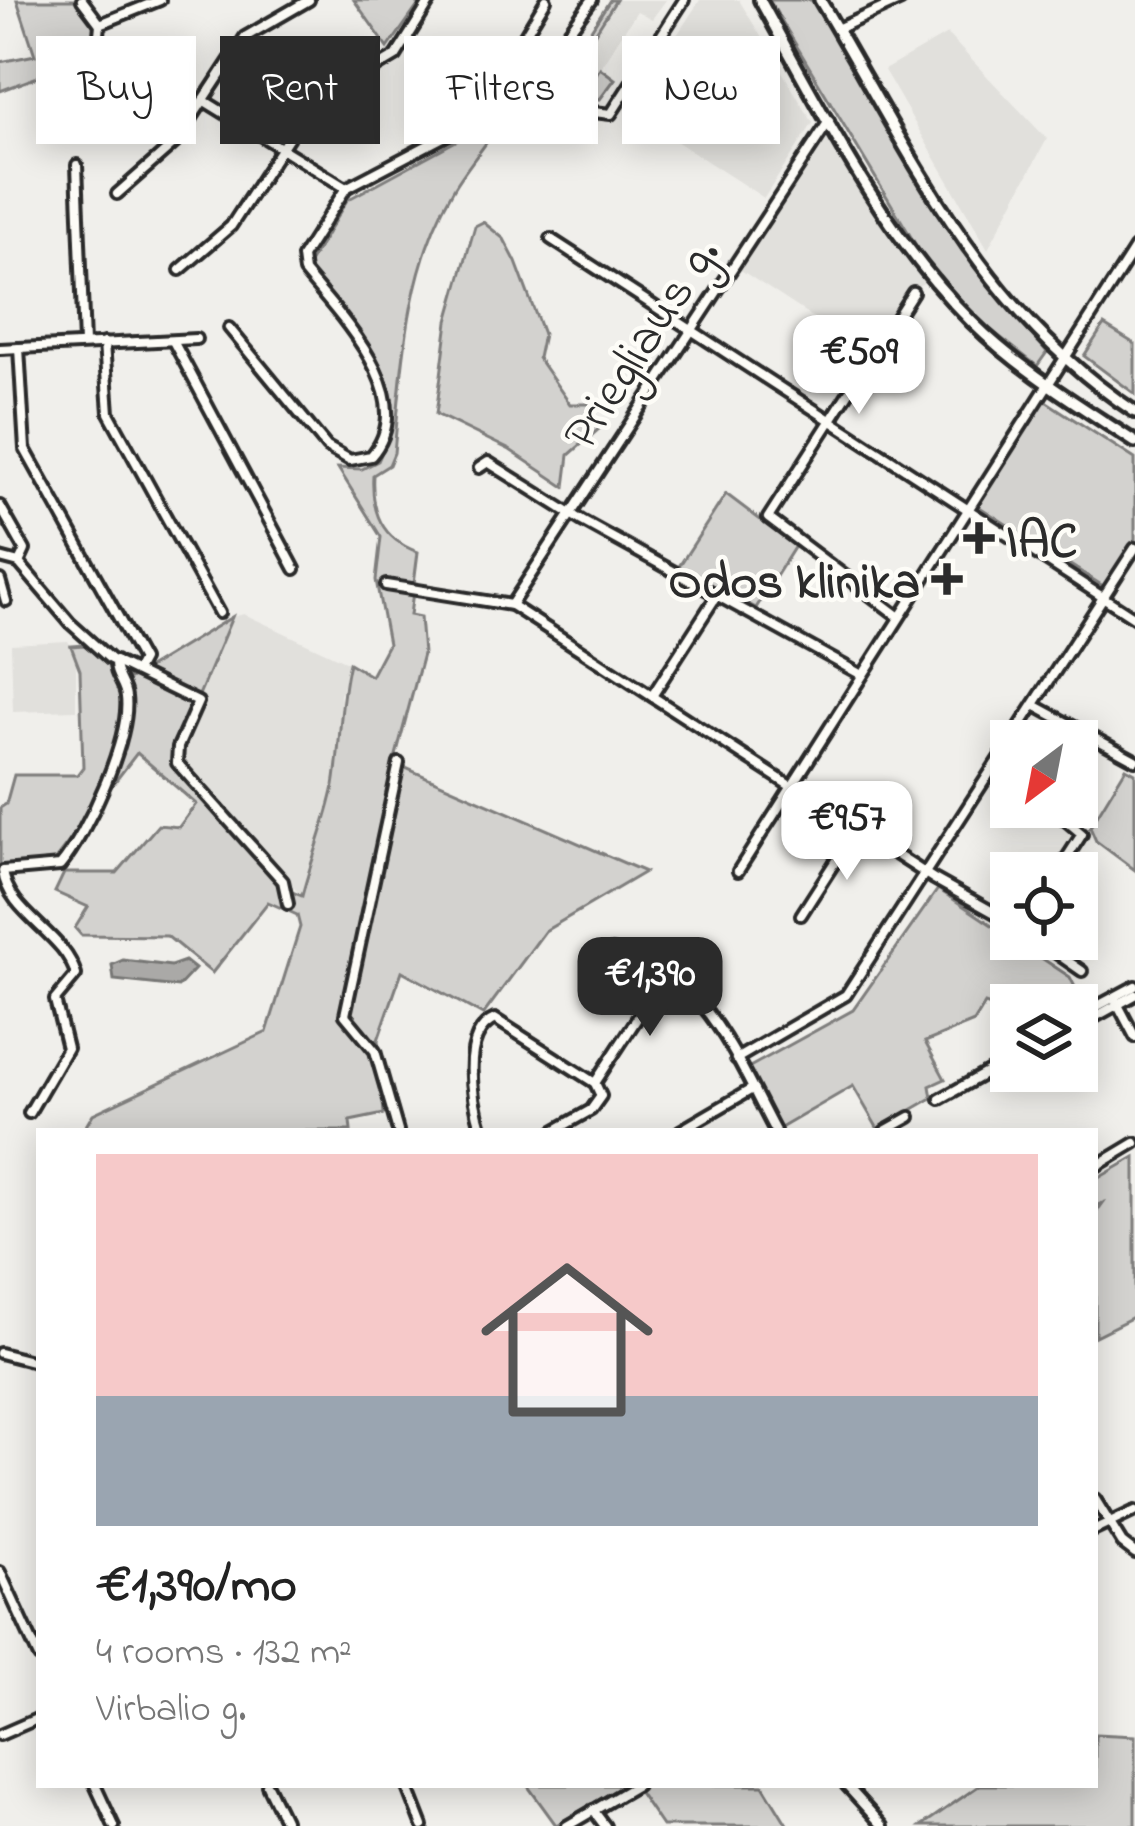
<!DOCTYPE html>
<html lang="en">
<head>
<meta charset="utf-8">
<style>
  body { margin:0; font-family:"Indie Flower",sans-serif; background:#f2f2f2; color:#222; height:100vh; display:flex; flex-direction:column; font-size:45px; white-space:nowrap }
  * { box-sizing:border-box; margin:0 }
  p { font-size:39px; color:#767676 }
  .icon { flex:none; width:66px; height:66px; fill:none; stroke:currentColor; stroke-width:2; stroke-linecap:round; stroke-linejoin:round }
  .map { position:relative; flex:1; overflow:hidden }
  .details { position:absolute; left:36px; top:1128px; width:1062px; height:660px; display:flex; flex-direction:column; background:#fff; border-radius:0px; box-shadow:0 6px 30px #0003 }
  .details>* { flex:none }
  .hud { position:absolute; left:36px; top:36px; width:1065px; height:108px; display:flex; gap:24px }
  .needle { width:78px; rotate:212deg }
  .fabs { position:absolute; left:990px; top:720px; display:grid; gap:24px }
  .fabs a { display:grid; place-items:center; width:108px; height:108px; border-radius:0px; background:#fff; box-shadow:0 6px 30px #0003; font-size:60px }
  .price { position:absolute; translate:-50% -102px; padding:0 27px; border-radius:24px; background:#fff; color:#222; font-size:39px; line-height:78px; filter:drop-shadow(0 3px 6px #0008) }
  .price::after { content:''; position:absolute; left:50%; top:72px; width:36px; height:27px; margin-left:-18px; background:inherit; clip-path:polygon(0 0,100% 0,50% 100%) }
  .price.selected { background:#2b2b2b; color:#fff }
  ul { padding:0; list-style:none }
  li { display:grid; align-content:center; gap:24px; height:636px; padding:0 60px }
  li+li { border-top:3px solid #e0e0e0 }
  li span { display:grid; place-items:center; height:372px; border-radius:0px; color:#555 }
  li>.icon { margin-inline-start:auto }
  span .icon { width:216px; height:216px; fill:#fffc; stroke-width:1 }
  li b { font-size:51px }
  .chip { padding:0 42px; border-radius:0px; background:#fff; box-shadow:0 6px 30px #0003; font-size:42px; line-height:108px }
  .chip.selected { background:#2b2b2b; color:#fff }
  .map>svg:first-child { display:block }
  .built { fill:#e1e0dc }
  .green { fill:#d3d2cf; stroke:#7f7e7d; stroke-width:3 }
  .water { fill:#aaa9a7; stroke:#777775; stroke-width:3 }
  .lines { fill:none; stroke-linecap:round; stroke-linejoin:round }
  .minor-casing { stroke:#2b2b2b; stroke-width:16 }
  .major-casing { stroke:#2b2b2b; stroke-width:18 }
  .minor { stroke:#fdfcf7; stroke-width:8 }
  .major { stroke:#fdfcf7; stroke-width:9 }
  .poi-dot { fill:#2b2b2b; stroke:#fdfcf7; stroke-width:4.5 }
  .labels { text-anchor:middle; stroke-width:9; stroke-linejoin:round; paint-order:stroke }
  .street-label { font-size:51px; fill:#2b2b2b; stroke:#fdfcf7 }
  .poi-label { font-size:51px; font-weight:bold; fill:#2b2b2b; stroke:#fdfcf7; text-anchor:start }
</style>
</head>
<body>
<div class="map">
<svg width="1135" height="1826" viewBox="0 0 1135 1826">
  <rect width="100%" height="100%" fill="#f0efeb"/>
  <filter id="ink" filterUnits="userSpaceOnUse"><feTurbulence type="fractalNoise" baseFrequency=".00833" numOctaves="2"/><feDisplacementMap in="SourceGraphic" scale="24" xChannelSelector="R" yChannelSelector="G"/><feConvolveMatrix kernelMatrix="1 2 1 2 8 2 1 2 1" color-interpolation-filters="sRGB"/></filter>
  <g filter="url(#ink)">
    <g class="built">
      <path d="M616 0H666L652 19 637 11 589 85 569 73Z"/>
      <path d="M700 0H739L813 123 764 198 628 110Z"/>
      <path d="M947 34 1047 139 988 249 884 70Z"/>
      <path d="M828 133 927 281 911 290 869 354 736 267Z"/>
      <path d="M244 614 349 663 340 696 345 717 334 788 302 897 212 794 172 759 232 617Z"/>
      <path d="M68 641 76 655V710L13 712 11 644Z"/>
    </g>
    <g class="green">
      <path d="M17 0H77C110 37 97 61 63 88L51 72 0 91V62L35 55Z"/>
      <path d="M354 0H422L388 48Z"/>
      <path d="M610 0H616L570 72 589 85 600 68 615 79 600 99 558 92 557 82Z"/>
      <path d="M769 0H815L962 251 1047 352 1037 366 972 315 929 267Z"/>
      <path d="M504 115C490 142 467 165 452 192 407 268 402 367 394 453L389 465 373 475C371 511 381 539 418 552L410 615 420 617 423 654 394 763 645 872 545 931 483 1015 402 971 378 1040 384 1114 350 1121 351 1131H83L93 1114 267 1032 300 927 297 915 268 902 212 973 167 936 81 935 75 928 88 907 55 892 64 873H117L158 825 179 827 196 804 137 753 54 861 0 868V808L6 804 14 775H77L83 767 80 670 71 646 84 645 130 679 232 617 172 759 284 889 302 896C311 860 327 822 334 786 341 744 339 703 349 663L371 676 388 644 376 580 381 537 338 468 362 469 378 461C425 366 341 335 308 265L347 200Z"/>
      <path d="M483 222 504 239 516 262 543 334 538 358 570 404H590L600 428 569 455 565 487 510 450 436 414 448 321 475 226Z"/>
      <path d="M1104 325 1135 344V394L1084 356Z"/>
      <path d="M1044 400 1135 459V541L1103 586 978 506Z"/>
      <path d="M726 494 795 546 756 608 678 568Z"/>
      <path d="M1126 768 1135 773V870L1096 841 1090 827Z"/>
      <path d="M938 889 1070 977 1076 989 1053 1005H1011V1013L985 1004 974 1022 925 1042 945 1079 930 1086 932 1098 878 1129 853 1086 779 1129 746 1069 853 1010Z"/>
      <path d="M1135 1157V1316L1095 1336V1214L1103 1203 1095 1206V1180Z"/>
      <path d="M1095 1734 1135 1736V1826H921L980 1785H1095Z"/>
      <path d="M527 1785H624L556 1825Z"/>
      <path d="M634 1785H763L788 1826H662Z"/>
    </g>
    <path class="water" d="M123 960 171 966 185 961 195 969 178 987 114 980 112 965Z"/>
    <g class="lines">
      <defs>
        <g id="minor">
          <path d="M82 0 100 24 160 0"/>
          <path d="M837 29 901 0"/>
          <path d="M500 75 520 94"/>
          <path d="M533 80 592 0"/>
          <path d="M79 83 97 56 100 24"/>
          <path d="M543 86 559 55"/>
          <path d="M544 89 537 104 521 97 523 85 535 81C548 88 553 100 569 107"/>
          <path d="M203 100 346 188"/>
          <path d="M533 105 611 114 684 0"/>
          <path d="M77 165 84 344"/>
          <path d="M117 194 176 142 245 37 309 0"/>
          <path d="M551 239 1135 618"/>
          <path d="M180 270 231 226 307 109 396 56 431 0"/>
          <path d="M229 328 327 447 350 460 371 456C422 398 339 315 304 272L302 257 346 188 472 122 546 0"/>
          <path d="M173 341 295 569"/>
          <path d="M104 343 109 413 219 613"/>
          <path d="M19 348 25 449 142 660 136 671"/>
          <path d="M0 349 196 339"/>
          <path d="M479 468 488 462 582 521 860 674"/>
          <path d="M0 506 25 550 19 563"/>
          <path d="M0 558 19 563"/>
          <path d="M19 563 70 623 110 659 198 702 178 747 177 763 283 881 288 904"/>
          <path d="M0 580 6 601"/>
          <path d="M386 585 511 605 934 879 1011 922"/>
          <path d="M511 605 829 121"/>
          <path d="M898 616 768 518 913 292"/>
          <path d="M652 696 717 595"/>
          <path d="M1034 705 1135 760"/>
          <path d="M995 765 1011 777"/>
          <path d="M1050 807 1082 834 1057 873"/>
          <path d="M738 871 1135 248"/>
          <path d="M801 915 856 829"/>
          <path d="M1036 939 1082 971"/>
          <path d="M611 951C702 964 736 1059 775 1131"/>
          <path d="M1116 1001 1135 1037"/>
          <path d="M1077 1017 1135 986"/>
          <path d="M1077 1027 1135 995"/>
          <path d="M736 1059 846 995 1135 548"/>
          <path d="M595 1083 668 971"/>
          <path d="M940 1099 1011 1059"/>
          <path d="M29 1113 67 1048 55 1000 76 975C65 933 8 914 3 871L60 866C87 834 131 738 126 697 125 683 114 676 115 661"/>
          <path d="M398 1131 375 1051 345 1015 399 763"/>
          <path d="M482 1131C473 1102 459 1034 495 1019L595 1083 601 1096 591 1110 554 1131"/>
          <path d="M680 1131 752 1089"/>
          <path d="M885 1131 910 1117"/>
          <path d="M1095 1167 1135 1143"/>
          <path d="M0 1353 39 1363"/>
          <path d="M1095 1499 1122 1543 1135 1553"/>
          <path d="M1095 1530 1135 1511"/>
          <path d="M0 1572 39 1657"/>
          <path d="M0 1735 39 1718"/>
          <path d="M95 1785 114 1826"/>
          <path d="M267 1785 284 1820"/>
          <path d="M407 1785 423 1826"/>
          <path d="M846 1785 883 1826"/>
          <path d="M593 1810 605 1826"/>
          <path d="M567 1826 637 1785"/>
        </g>
        <g id="major">
          <path d="M760 0C821 110 882 233 972 322 1020 370 1079 405 1135 442"/>
          <path d="M820 0C912 154 980 310 1135 412"/>
        </g>
      </defs>
      <use href="#minor" class="minor-casing"/>
      <use href="#major" class="major-casing"/>
      <use href="#minor" class="minor"/>
      <use href="#major" class="major"/>
    </g>
  </g>
  <g class="poi-dot">
    <path d="M973 520h12v12h12v12h-12v12h-12v-12h-12v-12h12z"/>
    <path d="M941 561h12v12h12v12h-12v12h-12v-12h-12v-12h12z"/>
  </g>
  <g class="labels">
    <g class="street-label">
      <text transform="translate(639 342) rotate(-57)" y="18">Priegliaus g.</text>
    </g>
    <g class="poi-label">
      <text x="1006" y="556">IAC</text>
      <text x="920" y="597" text-anchor="end">Odos klinika</text>
    </g>
  </g>
</svg>
<div class="fabs">
<a><svg class="needle" viewBox="-14 -14 28 28"><path d="M0-13l5 13h-10z" fill="#e53935"/><path d="M0 13l5-13h-10z" fill="#767676"/></svg></a>
<a><svg class="icon" aria-label="locate" viewBox="0 0 24 24"><circle cx="12" cy="12" r="6"/><path d="M12 2v4M12 18v4M2 12h4M18 12h4"/></svg></a>
<a><svg class="icon" aria-label="layers" viewBox="0 0 24 24"><path d="M12 4l9 5-9 5-9-5zM3 14l9 5 9-5"/></svg></a>
</div>
<b class="price" style="left:859px;top:417px">€509</b>
<b class="price" style="left:847px;top:883px">€957</b>
<b class="price selected" style="left:650px;top:1039px">€1,390</b>
<div class="hud">
<a class="chip">Buy</a>
<a class="chip selected">Rent</a>
<a class="chip">Filters</a>
<a class="chip">New</a>
</div>
<section class="details">
<ul>
<li><span style="background:linear-gradient(#f6c9c9 65%,#9aa5b1 0)"><svg class="icon" aria-label="home" viewBox="0 0 24 24"><path d="M3 11l9-7 9 7M6 9v11h12V9"/></svg></span><div><b>€1,390/mo</b><p>4 rooms · 132 m²</p><p>Virbalio g.</p></div></li>
</ul>
</section>
</div>
</body>
</html>
